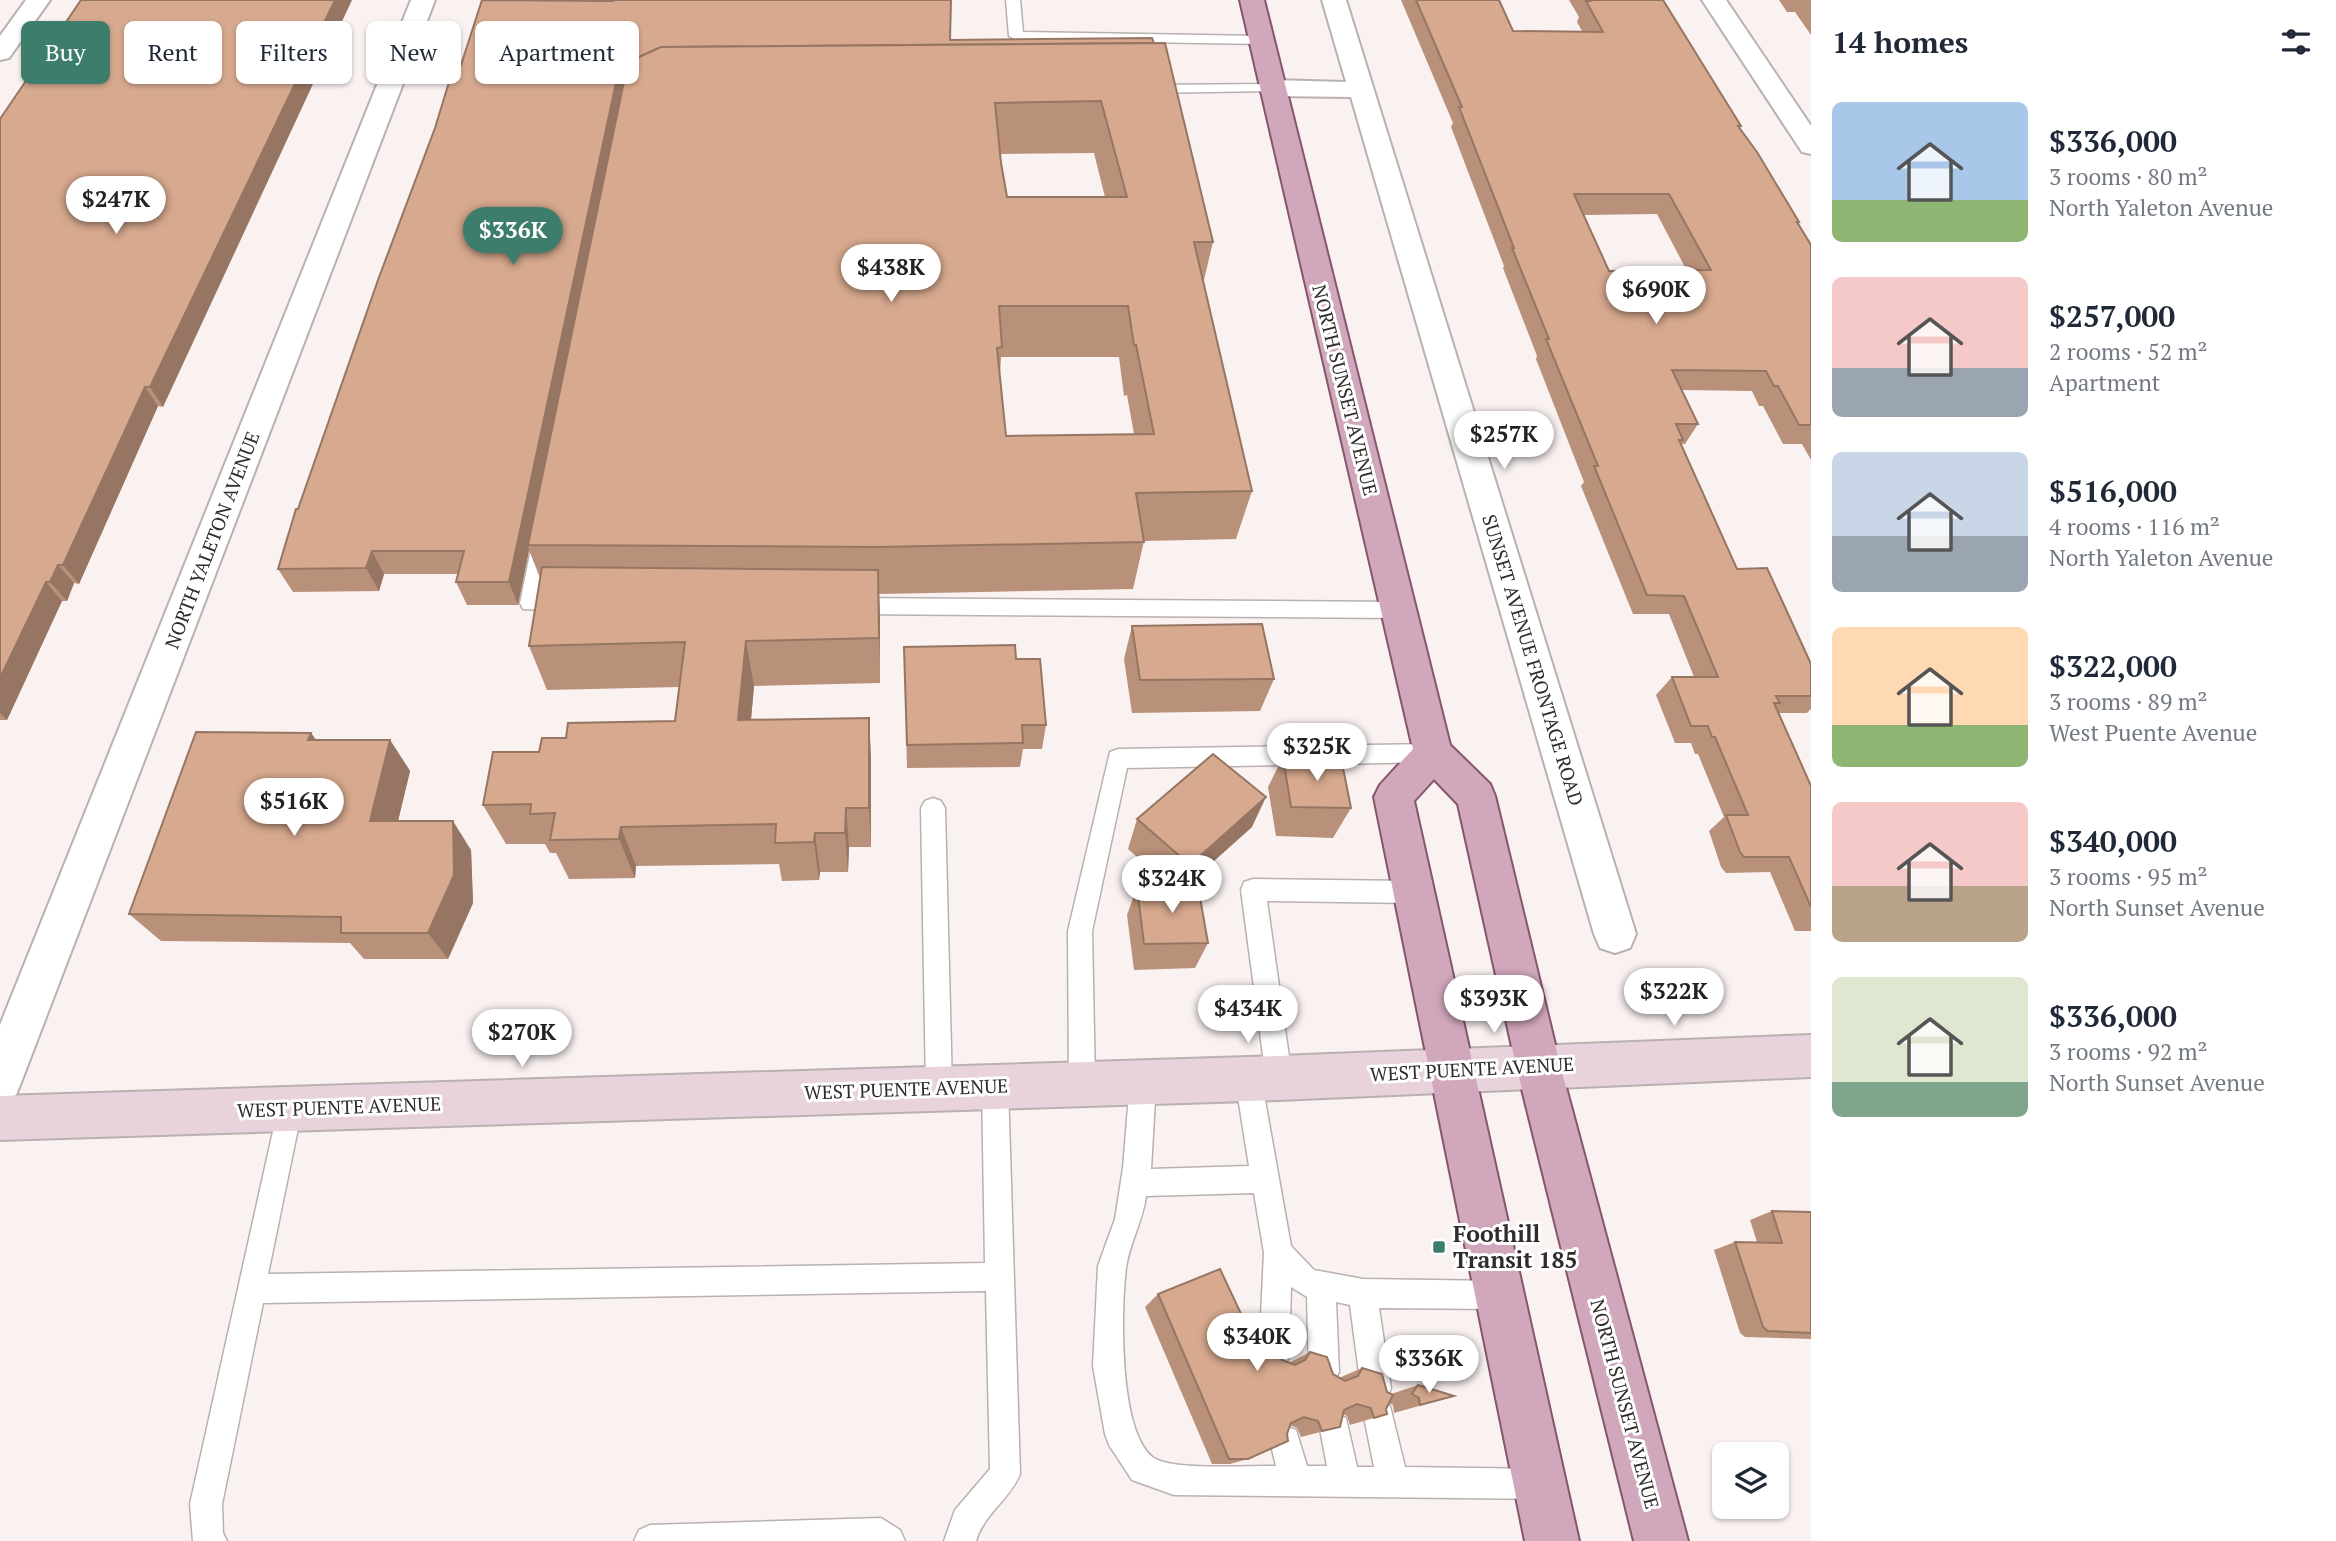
<!DOCTYPE html>
<html lang="en">
<head>
<meta charset="utf-8">
<style>
  body { margin:0; font-family:"PT Serif",serif; background:#f6f6f7; color:#1f2937; height:100vh; display:flex; flex-direction:column; font-size:26px; white-space:nowrap }
  * { box-sizing:border-box; margin:0 }
  p { font-size:23px; color:#747a83 }
  .icon { flex:none; width:38px; height:38px; fill:none; stroke:currentColor; stroke-width:2; stroke-linecap:round; stroke-linejoin:round }
  .map { position:relative; flex:1; overflow:hidden }
  .side { display:flex; flex-direction:column; background:#fff; width:525px }
  .side>* { flex:none }
  .hud { position:absolute; left:21px; top:21px; width:665px; height:63px; display:flex; gap:14px }
  .tools { position:absolute; left:1712px; top:1442px; display:grid; gap:14px }
  .tools a { display:grid; place-items:center; width:77px; height:77px; border-radius:10px; background:#fff; box-shadow:0 2px 5px #0004; font-size:35px }
  .price { position:absolute; translate:-50% -60px; padding:0 16px; border-radius:24px; background:#fff; color:#222; font-size:23px; line-height:46px; filter:drop-shadow(0 2px 4px #0008) }
  .price::after { content:''; position:absolute; left:50%; top:42px; width:21px; height:16px; margin-left:-10px; background:inherit; clip-path:polygon(0 0,100% 0,50% 100%) }
  .price.active { background:#3d7d6c; color:#fff }
  ul { padding:0; list-style:none }
  li { display:flex; align-items:center; gap:21px; height:175px; padding:0 21px }
  li span { display:grid; place-items:center; flex:none; width:196px; height:140px; border-radius:10px; color:#555 }
  li>.icon { margin-inline-start:auto }
  span .icon { width:84px; height:84px; fill:#fffc; stroke-width:1 }
  li b { font-size:30px }
  h2 { display:flex; justify-content:space-between; align-items:center; height:84px; padding:0 21px; font-size:30px }
  .chip { padding:0 24px; border-radius:10px; background:#fff; box-shadow:0 2px 5px #0004; font-size:24px; line-height:63px }
  .chip.active { background:#3d7d6c; color:#fff }
  main { display:flex; flex:1; min-height:0 }
  .map>svg:first-child { display:block }
  .lines { fill:none; stroke-linecap:round; stroke-linejoin:round }
  .lane-casing { stroke:#b9b1b0; stroke-width:3 }
  .street-casing { stroke:#b9b1b0; stroke-width:4 }
  .secondary-casing { stroke:#b9b1b0; stroke-width:4 }
  .primary-casing { stroke:#85566c; stroke-width:4 }
  .lane { fill:#fff; fill-rule:evenodd }
  .street { fill:#fff; fill-rule:evenodd }
  .secondary { fill:#e8d3dd; fill-rule:evenodd }
  .primary { fill:#d1a7bc; fill-rule:evenodd }
  .wall { fill:#b9917a; fill-rule:evenodd }
  .shaded-wall { fill:#967663 }
  .building { fill:#d7a98e; stroke:#967663; stroke-width:2; fill-rule:evenodd }
  .poi-dot { fill:#3d7d6c; stroke:#fff; stroke-width:2.5 }
  .labels { text-anchor:middle; stroke-width:6; stroke-linejoin:round; paint-order:stroke }
  .street-label { font-size:19px; fill:#302c2c; stroke:#fff }
  .near-poi-label { font-size:23px; font-weight:bold; fill:#302c2c; stroke:#fff; text-anchor:start }
</style>
</head>
<body>
<main>
<div class="map">
<svg width="1811" height="1541" viewBox="0 0 1811 1541">
  <rect width="100%" height="100%" fill="#faf1f1"/>
  <g class="lines">
    <defs>
      <g id="lane">
        <path d="M1006 0H1020L1023 32 1262 36 1269 40 1262 44 1016 40 1009 36Z"/>
        <path d="M1271 84 1278 88 1276 91 1148 93 1141 89 1148 85Z"/>
        <path d="M543 531 550 534 553 539 542 595 574 597 577 603 574 609 567 611 523 609 520 603 533 539 536 534Z"/>
        <path d="M850 598 1398 602 1405 604 1408 610 1405 616 1398 618 850 614 843 612 840 606 843 600Z"/>
        <path d="M1433 744 1441 746 1444 753 1441 760 1433 762 1127 768 1092 931 1095 1084 1091 1093 1082 1097 1073 1093 1069 1084 1068 931 1110 752 1118 749Z"/>
        <path d="M933 798 941 801 945 808 952 1088 948 1097 939 1101 930 1097 926 1088 921 808 925 801Z"/>
        <path d="M1253 879 1412 881 1421 884 1424 892 1421 900 1412 903 1267 901 1292 1078 1288 1087 1279 1091 1270 1087 1266 1078 1241 890 1244 882Z"/>
        <path d="M1248 1065 1257 1069 1261 1078 1291 1246 1314 1270 1363 1279 1500 1281 1510 1285 1514 1295 1510 1305 1500 1309 1379 1308 1391 1388 1387 1399 1376 1403 1365 1399 1361 1388 1350 1305 1336 1302 1339 1372 1334 1382 1324 1387 1314 1382 1309 1372 1307 1297 1291 1287 1289 1357 1284 1367 1274 1372 1264 1367 1259 1357 1264 1253 1254 1193 1146 1196C1143 1221 1129 1244 1126 1268 1121 1308 1118 1433 1154 1458 1174 1471 1250 1465 1276 1466L1270 1441 1274 1430 1285 1426 1296 1430 1307 1466H1327L1320 1429 1324 1418 1335 1414 1346 1418 1357 1467H1374L1364 1417 1368 1406 1379 1402 1390 1406 1405 1467 1539 1469 1550 1473 1554 1484 1550 1495 1539 1499 1174 1495 1132 1480 1109 1445 1105 1434 1093 1366 1098 1266 1115 1219 1123 1168 1130 1082 1134 1073 1143 1069 1152 1073 1156 1082 1151 1169 1249 1166 1235 1078 1239 1069Z"/>
        <path d="M995 1073 1004 1077 1008 1086 1020 1474C1010 1499 983 1515 976 1541H944L955 1510 990 1469 986 1291 263 1303 222 1504 223 1533 227 1541H193L190 1504 280 1100 289 1096 298 1100 302 1109 268 1274 985 1263 982 1086 986 1077Z"/>
        <path d="M881 1518 900 1530 905 1541H634L639 1530 650 1525Z"/>
      </g>
      <g id="street">
        <path d="M26 0H50L9 58 0 60V36Z"/>
        <path d="M411 0H435L22 1080 16 1095 0 1102V1025Z"/>
        <path d="M1322 0H1346L1636 934 1630 948 1615 953 1600 948 1594 934 1351 97 1271 96 1262 93 1258 88 1262 83 1271 80 1346 82Z"/>
        <path d="M1702 0H1726L1811 126V154L1802 152Z"/>
      </g>
      <path id="secondary" d="M1811 1035V1077L1279 1100 0 1140V1096L1279 1056Z"/>
      <path id="primary" d="M1240 0H1264L1450 745 1490 784 1495 796 1560 1065 1688 1541H1634L1516 1065 1458 804 1434 779 1414 801 1579 1541H1525L1374 797 1380 785 1413 749Z"/>
    </defs>
    <use href="#lane" class="lane-casing"/>
    <use href="#street" class="street-casing"/>
    <use href="#secondary" class="secondary-casing"/>
    <use href="#primary" class="primary-casing"/>
    <use href="#lane" class="lane"/>
    <use href="#street" class="street"/>
    <use href="#secondary" class="secondary"/>
    <use href="#primary" class="primary"/>
  </g>
  <g class="wall">
    <path d="M1401 0H1499L1513 31H1582L1577 22 1579 17 1569 0H1663L1741 126 1740 128 1799 222 1798 224 1811 245V460L1802 444H1783L1763 406H1759L1752 391 1682 390 1698 424 1685 444H1681L1737 569 1811 664V709L1807 713H1778L1811 786V931H1795L1770 872 1726 873 1721 867 1709 831 1724 817 1698 754H1695L1691 743H1675L1656 695 1672 677H1694L1669 614H1633L1581 486 1584 482 1536 359 1537 356 1503 268 1504 266 1451 127 1453 123ZM1657 214 1687 271H1609L1583 215Z"/>
    <path d="M1779 0H1811V35L1795 12H1787Z"/>
    <path d="M547 1 950 40 1152 38 1213 242 1203 284 1252 491 1236 539 1144 541 1133 589 879 594 880 683 754 686 751 720 869 718 871 760V847H849L848 872H820L819 880 782 881 779 864 636 866 635 878 569 879 556 853H550L545 844H506L483 805 539 752 566 738 675 721 679 687 547 690 529 646 540 578 529 550 518 605H467L456 582 458 574H384L379 591 293 592 278 569 298 509 461 65ZM1094 153 1105 197H1007L1000 154ZM1001 357H1119L1124 396 1127 395 1134 434 1006 436 1000 375Z"/>
    <path d="M0 119 163 407 158 406 79 584 74 583 67 601H62L7 720H0Z"/>
    <path d="M1132 626 1274 679 1260 711 1132 713 1124 659Z"/>
    <path d="M904 647 1016 659 1046 725 1042 749H1023L1020 767 907 768Z"/>
    <path d="M311 733 316 740H390L410 771 398 821 471 850 473 903 448 959H364L350 943 161 941 129 914Z"/>
    <path d="M1283 757 1351 808 1333 838 1276 836 1268 787Z"/>
    <path d="M1137 819 1252 827 1186 886 1208 943 1195 968 1134 970 1127 915 1137 887H1171L1128 849Z"/>
    <path d="M1772 1211 1811 1212V1339L1745 1337 1740 1333 1714 1250 1735 1242H1757L1750 1220Z"/>
    <path d="M1158 1294 1250 1333 1275 1348 1282 1360 1289 1363 1310 1352 1333 1374 1339 1378 1362 1368 1387 1392 1391 1394 1418 1385 1454 1396 1394 1413 1393 1405 1389 1403 1386 1409 1387 1414 1350 1425 1347 1416 1343 1414 1340 1427 1301 1437 1297 1428 1290 1425 1248 1459 1230 1464H1212L1145 1307Z"/>
  </g>
  <g class="shaded-wall">
    <path d="M335 0H352L163 407 150 387Z"/>
    <path d="M663 59 528 545 529 550 518 605 509 582 617 78Z"/>
    <path d="M145 387 158 406 79 584 63 565Z"/>
    <path d="M372 551 384 574 379 591 366 568Z"/>
    <path d="M58 565 74 583 67 601 50 582Z"/>
    <path d="M878 570 880 616V683L879 638Z"/>
    <path d="M46 582 62 601 7 720 0 713V678Z"/>
    <path d="M746 641 754 686 747 762 738 720Z"/>
    <path d="M869 718 871 760V847L869 808Z"/>
    <path d="M311 733 333 764 308 740Z"/>
    <path d="M390 740 410 771 391 850 370 821Z"/>
    <path d="M1266 797 1252 827 1178 893 1190 865Z"/>
    <path d="M846 808 849 847 848 872 845 833Z"/>
    <path d="M453 821 471 850 473 903 448 959 428 933Z"/>
    <path d="M621 827 636 866 635 878 619 839Z"/>
    <path d="M815 833 820 872 819 880 814 842Z"/>
  </g>
  <g class="building">
    <path d="M81 0H335L150 387H145L63 565H58L50 582H46L0 678V119Z"/>
    <path d="M482 0 613 1 614 0H951L950 40 1152 38 1154 43 661 47 628 62 625 75 617 78 509 582H456L464 551H372L366 568 278 569 296 509H298L378 280 435 128 453 69 461 65Z"/>
    <path d="M1416 0H1499L1513 31 1603 32 1586 1H1590L1589 0H1663L1741 126H1738L1757 152 1799 222H1797L1811 245V425H1799L1778 386H1774L1766 371 1672 370 1698 424H1676L1683 440H1679L1737 569 1767 568 1811 664V696H1776L1780 703H1774L1811 786V907L1789 857H1744L1740 852 1726 815H1748L1715 737H1712L1708 726H1691L1672 677H1718L1684 596 1647 595 1594 466H1598L1546 339H1549L1512 248H1514L1459 107H1462ZM1574 194H1669L1711 270 1609 271Z"/>
    <path d="M1165 43 1213 242H1194L1252 491 1136 493 1144 542 878 547 528 545 628 62 661 47ZM1101 101 1127 197H1007L1001 163 995 103ZM999 306H1128L1134 345H1136L1154 434 1006 436 997 348 1002 347Z"/>
    <path d="M542 567 878 570 879 638 746 641 738 720 869 718V808H846L845 833H815L814 842 775 843 776 824 621 827 619 839 550 840 555 813 530 814 531 804 483 805 493 752H539L542 738H566L568 723 675 721 685 642 529 646Z"/>
    <path d="M1262 624 1274 679 1140 680 1132 626Z"/>
    <path d="M1015 645 1016 659H1040L1046 725H1022L1023 743 907 745 904 647Z"/>
    <path d="M196 732 311 733 308 740H390L370 821H453L454 875 428 933H341V917L129 914Z"/>
    <path d="M1213 754 1266 797 1190 865 1137 819Z"/>
    <path d="M1283 757 1341 758 1351 808 1291 807Z"/>
    <path d="M1198 886 1208 943 1144 944 1137 887Z"/>
    <path d="M1772 1211 1811 1212V1333L1768 1331 1763 1327 1735 1242 1782 1243Z"/>
    <path d="M1220 1269 1250 1333 1275 1341V1348L1282 1360 1295 1365 1305 1360 1310 1352 1327 1357 1333 1374 1345 1381 1358 1376 1362 1368 1382 1374 1387 1392 1393 1395 1386 1409 1387 1414 1374 1418 1371 1408 1357 1404 1344 1410 1340 1427 1322 1431 1318 1421 1304 1417 1291 1423 1287 1434 1288 1441 1248 1459H1229L1158 1294Z"/>
    <path d="M1418 1385 1454 1396 1420 1405 1419 1398 1412 1394Z"/>
  </g>
  <rect class="poi-dot" x="1432" y="1240" width="14" height="14" rx="3.5"/>
  <g class="labels">
    <g class="street-label">
      <text transform="translate(1345 390) rotate(76)" y="7">NORTH SUNSET AVENUE</text>
      <text transform="translate(212 540) rotate(-69)" y="7">NORTH YALETON AVENUE</text>
      <text transform="translate(1533 660) rotate(73)" y="7">SUNSET AVENUE FRONTAGE ROAD</text>
      <text transform="translate(1472 1069) rotate(-3)" y="7">WEST PUENTE AVENUE</text>
      <text transform="translate(906 1089) rotate(-2)" y="7">WEST PUENTE AVENUE</text>
      <text transform="translate(339 1107) rotate(-2)" y="7">WEST PUENTE AVENUE</text>
      <text transform="translate(1625 1404) rotate(75)" y="7">NORTH SUNSET AVENUE</text>
    </g>
    <g class="near-poi-label">
      <text x="1453" y="1242">Foothill<tspan x="1453" dy="26">Transit 185</tspan></text>
    </g>
  </g>
</svg>
<div class="tools">
<a><svg class="icon" aria-label="layers" viewBox="0 0 24 24"><path d="M12 4l9 5-9 5-9-5zM3 14l9 5 9-5"/></svg></a>
</div>
<b class="price" style="left:116px;top:236px">$247K</b>
<b class="price active" style="left:513px;top:267px">$336K</b>
<b class="price" style="left:891px;top:304px">$438K</b>
<b class="price" style="left:1656px;top:326px">$690K</b>
<b class="price" style="left:1504px;top:471px">$257K</b>
<b class="price" style="left:1317px;top:783px">$325K</b>
<b class="price" style="left:294px;top:838px">$516K</b>
<b class="price" style="left:1172px;top:915px">$324K</b>
<b class="price" style="left:1674px;top:1028px">$322K</b>
<b class="price" style="left:1494px;top:1035px">$393K</b>
<b class="price" style="left:1248px;top:1045px">$434K</b>
<b class="price" style="left:522px;top:1069px">$270K</b>
<b class="price" style="left:1257px;top:1373px">$340K</b>
<b class="price" style="left:1429px;top:1395px">$336K</b>
<div class="hud">
<a class="chip active">Buy</a>
<a class="chip">Rent</a>
<a class="chip">Filters</a>
<a class="chip">New</a>
<a class="chip">Apartment</a>
</div>
</div>
<section class="side">
<h2>14 homes<svg class="icon" aria-label="filters" viewBox="0 0 24 24"><path d="M4 7h16M4 17h16"/><circle cx="9" cy="7" r="2"/><circle cx="15" cy="17" r="2"/></svg></h2>
<ul>
<li><span style="background:linear-gradient(#a9c7e8 70%,#8fb573 0)"><svg class="icon" aria-label="home" viewBox="0 0 24 24"><path d="M3 11l9-7 9 7M6 9v11h12V9"/></svg></span><div><b>$336,000</b><p>3 rooms · 80 m²</p><p>North Yaleton Avenue</p></div></li>
<li><span style="background:linear-gradient(#f6c9c9 65%,#9aa5b1 0)"><svg class="icon" aria-label="home" viewBox="0 0 24 24"><path d="M3 11l9-7 9 7M6 9v11h12V9"/></svg></span><div><b>$257,000</b><p>2 rooms · 52 m²</p><p>Apartment</p></div></li>
<li><span style="background:linear-gradient(#c9d6e8 60%,#9aa5b1 0)"><svg class="icon" aria-label="home" viewBox="0 0 24 24"><path d="M3 11l9-7 9 7M6 9v11h12V9"/></svg></span><div><b>$516,000</b><p>4 rooms · 116 m²</p><p>North Yaleton Avenue</p></div></li>
<li><span style="background:linear-gradient(#ffd9b3 70%,#8fb573 0)"><svg class="icon" aria-label="home" viewBox="0 0 24 24"><path d="M3 11l9-7 9 7M6 9v11h12V9"/></svg></span><div><b>$322,000</b><p>3 rooms · 89 m²</p><p>West Puente Avenue</p></div></li>
<li><span style="background:linear-gradient(#f6c9c9 60%,#b9a48a 0)"><svg class="icon" aria-label="home" viewBox="0 0 24 24"><path d="M3 11l9-7 9 7M6 9v11h12V9"/></svg></span><div><b>$340,000</b><p>3 rooms · 95 m²</p><p>North Sunset Avenue</p></div></li>
<li><span style="background:linear-gradient(#dfe7d0 75%,#7fa58c 0)"><svg class="icon" aria-label="home" viewBox="0 0 24 24"><path d="M3 11l9-7 9 7M6 9v11h12V9"/></svg></span><div><b>$336,000</b><p>3 rooms · 92 m²</p><p>North Sunset Avenue</p></div></li>
</ul>
</section>
</main>
</body>
</html>
